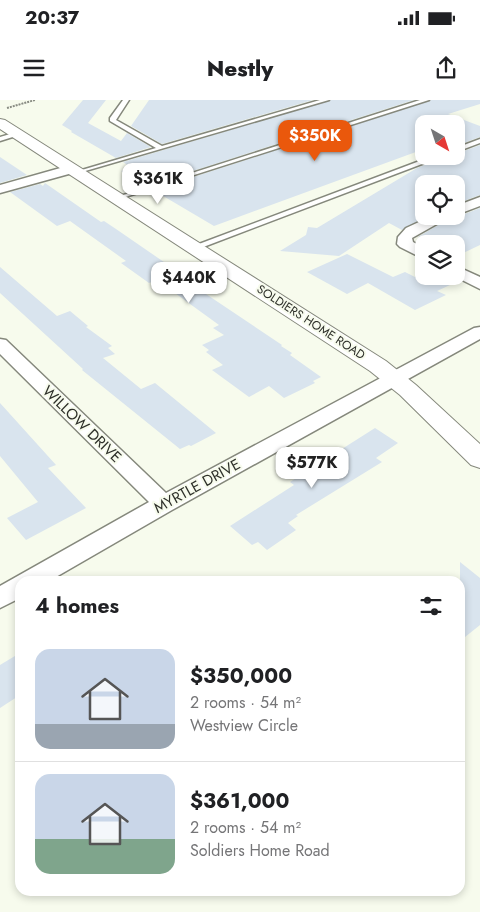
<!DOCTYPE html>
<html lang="en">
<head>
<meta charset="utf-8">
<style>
  body { margin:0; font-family:Jost,sans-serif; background:#f2f2f2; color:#202124; height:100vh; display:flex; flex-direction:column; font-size:19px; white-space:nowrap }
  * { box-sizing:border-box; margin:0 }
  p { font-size:16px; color:#757577 }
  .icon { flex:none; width:28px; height:28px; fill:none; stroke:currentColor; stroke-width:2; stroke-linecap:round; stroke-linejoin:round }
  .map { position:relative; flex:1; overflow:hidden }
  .sheet { position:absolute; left:15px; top:476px; width:450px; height:320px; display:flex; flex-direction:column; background:#fff; border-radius:15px; box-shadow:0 2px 8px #0003 }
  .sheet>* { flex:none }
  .needle { width:32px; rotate:141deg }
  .fabs { position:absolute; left:415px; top:15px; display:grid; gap:10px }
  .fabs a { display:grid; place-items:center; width:50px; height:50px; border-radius:10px; background:#fff; box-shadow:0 2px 8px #0003; font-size:25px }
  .price { position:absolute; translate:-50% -42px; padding:0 11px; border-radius:10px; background:#fff; color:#222; font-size:16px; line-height:32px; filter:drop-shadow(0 1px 2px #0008) }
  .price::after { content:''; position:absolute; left:50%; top:30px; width:15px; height:11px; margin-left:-8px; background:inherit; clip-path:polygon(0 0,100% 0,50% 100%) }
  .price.on { background:#ea580c; color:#fff }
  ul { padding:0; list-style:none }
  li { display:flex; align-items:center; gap:15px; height:125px; padding:0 20px }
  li+li { border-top:1px solid #e0e0e0 }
  li span { display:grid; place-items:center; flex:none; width:140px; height:100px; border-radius:15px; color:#555 }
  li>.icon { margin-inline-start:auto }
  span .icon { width:60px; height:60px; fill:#fffc; stroke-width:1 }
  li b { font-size:21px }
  h2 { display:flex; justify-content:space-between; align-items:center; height:60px; padding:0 20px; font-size:21px }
  .status { display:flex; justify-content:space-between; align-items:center; height:35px; padding:0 25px; background:#fff; direction:ltr }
  .status svg { height:14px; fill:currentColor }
  header { display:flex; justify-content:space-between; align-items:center; height:65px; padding:0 20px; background:#fff; font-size:22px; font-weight:800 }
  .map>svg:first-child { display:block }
  .building { fill:#d9e4ee }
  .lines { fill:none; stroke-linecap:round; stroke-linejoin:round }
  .service-casing { stroke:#85887c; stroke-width:3 }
  .minor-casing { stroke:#85887c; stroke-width:3 }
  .tertiary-casing { stroke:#85887c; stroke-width:2 }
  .path { stroke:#898c83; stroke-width:2; stroke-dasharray:2 1; stroke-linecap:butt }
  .service { fill:#fff; fill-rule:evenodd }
  .minor { fill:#fff; fill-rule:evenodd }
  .tertiary { fill:#fff; fill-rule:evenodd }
  .labels { text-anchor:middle; stroke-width:4; stroke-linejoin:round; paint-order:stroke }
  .far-street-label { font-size:12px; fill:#2e302a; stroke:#f7fbed }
  .street-label { font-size:15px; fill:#2e302a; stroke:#f7fbed }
</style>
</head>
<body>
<div class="status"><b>20:37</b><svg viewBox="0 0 49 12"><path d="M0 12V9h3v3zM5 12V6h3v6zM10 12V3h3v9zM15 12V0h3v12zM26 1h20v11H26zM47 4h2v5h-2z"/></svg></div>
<header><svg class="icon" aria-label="menu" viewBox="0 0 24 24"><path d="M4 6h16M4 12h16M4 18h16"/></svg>Nestly<svg class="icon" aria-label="share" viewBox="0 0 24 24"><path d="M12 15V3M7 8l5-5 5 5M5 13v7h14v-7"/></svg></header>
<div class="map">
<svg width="480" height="812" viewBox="0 0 480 812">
  <rect width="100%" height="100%" fill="#f7fbed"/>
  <g class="building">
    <path d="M83 0H106L88 23 121 41 127 33 151 47 116 58 71 32 72 31 62 25Z"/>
    <path d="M149 0H313L162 44 131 26Z"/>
    <path d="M331 0H414L146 86 121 71 132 68 123 62Z"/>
    <path d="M431 0H480V4L448 14 480 26V37L456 46V24H424V49L214 126 153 90Z"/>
    <path d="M480 45V95L456 104V84H424V116H427L402 130 389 123 339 156 280 151 306 135 308 127 317 128 417 68 445 56H456V54Z"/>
    <path d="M0 57 27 75 0 83Z"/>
    <path d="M45 83 101 122 104 121 116 129 206 191 203 192 282 245 281 246 292 253 290 255 321 277 313 281 315 283 284 298 269 286 249 297 212 270 223 265 206 252 209 250 202 245 224 235 213 228 219 225 157 180 149 183 121 163 126 161 70 121 57 126 10 92 40 84 43 86Z"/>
    <path d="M480 108V145L457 156 456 144H432L418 137 453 116 457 117Z"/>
    <path d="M347 154 393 177 405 172 415 177 424 173V176H435L450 185 437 191 446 195 415 210 368 183 347 194 307 172Z"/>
    <path d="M0 167 57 216 70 211 88 226 86 227 112 246 108 248 115 254 103 258 141 289 155 283 216 333 191 346 189 345 180 349 82 270 83 269 0 193Z"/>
    <path d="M0 303 56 365 48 368 86 408 26 440 7 418 38 402 0 356Z"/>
    <path d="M375 328 398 343 376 358 382 362 296 415 298 416 288 423 296 430 267 450 258 442 252 445 230 426 294 385 290 382Z"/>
    <path d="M460 462 480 478V525L460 541Z"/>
    <path d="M20 553V595L0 608V565Z"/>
  </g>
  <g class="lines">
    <defs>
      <g id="service">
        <path d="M123 0H129L116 20 162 46 320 0H329L75 74V72L156 48 110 21V18Z"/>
        <path d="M420 0H429L119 99 114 98Z"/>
        <path d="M17 32 20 34 19 35 0 41V37Z"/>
        <path d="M480 39V43L456 52V48Z"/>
        <path d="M433 56H443L198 149 191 147Z"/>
      </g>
      <g id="minor">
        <path d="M71 65 77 69 76 72 0 93V85Z"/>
        <path d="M480 97V106L456 115V106Z"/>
        <path d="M432 116H451L412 138 413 142 424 148V159L400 147 397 144 398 137 406 128Z"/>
        <path d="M456 166 480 177V189L454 176H456Z"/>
        <path d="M480 227V239L172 410 49 481H20V498L0 508V486L149 402 0 254V239L6 240 166 393 474 228Z"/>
      </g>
      <path id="tertiary" d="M0 19 5 20 386 261 416 285 480 344V368L471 365 400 295 370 271 0 29Z"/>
    </defs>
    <use href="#service" class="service-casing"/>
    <use href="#minor" class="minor-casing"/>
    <use href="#tertiary" class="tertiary-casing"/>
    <path class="path" d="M7 8 35 0"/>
    <use href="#service" class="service"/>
    <use href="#minor" class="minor"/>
    <use href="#tertiary" class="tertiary"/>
  </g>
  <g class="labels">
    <g class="far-street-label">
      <text transform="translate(311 222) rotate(33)" y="4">SOLDIERS HOME ROAD</text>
    </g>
    <g class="street-label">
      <text transform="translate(82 324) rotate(44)" y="5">WILLOW DRIVE</text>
      <text transform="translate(197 386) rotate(-29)" y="5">MYRTLE DRIVE</text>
    </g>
  </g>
</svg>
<div class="fabs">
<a><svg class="needle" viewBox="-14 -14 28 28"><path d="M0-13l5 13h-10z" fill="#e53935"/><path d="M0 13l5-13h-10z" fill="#757577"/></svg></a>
<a><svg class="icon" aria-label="locate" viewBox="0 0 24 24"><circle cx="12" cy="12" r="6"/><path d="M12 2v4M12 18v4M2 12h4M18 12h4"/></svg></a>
<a><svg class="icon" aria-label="layers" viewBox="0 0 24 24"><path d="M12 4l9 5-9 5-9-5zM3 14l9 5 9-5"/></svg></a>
</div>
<b class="price on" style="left:315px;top:62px">$350K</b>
<b class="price" style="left:158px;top:105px">$361K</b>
<b class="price" style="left:189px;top:204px">$440K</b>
<b class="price" style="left:312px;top:389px">$577K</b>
<section class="sheet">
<h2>4 homes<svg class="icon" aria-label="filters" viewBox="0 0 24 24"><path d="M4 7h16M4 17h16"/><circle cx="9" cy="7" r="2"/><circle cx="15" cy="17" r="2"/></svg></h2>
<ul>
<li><span style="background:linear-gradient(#c9d6e8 75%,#9aa5b1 0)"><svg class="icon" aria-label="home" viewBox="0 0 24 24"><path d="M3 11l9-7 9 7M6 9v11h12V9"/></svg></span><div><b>$350,000</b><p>2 rooms · 54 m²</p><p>Westview Circle</p></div></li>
<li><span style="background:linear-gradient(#c9d6e8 65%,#7fa58c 0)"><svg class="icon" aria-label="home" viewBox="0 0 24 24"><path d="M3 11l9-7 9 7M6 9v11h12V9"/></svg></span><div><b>$361,000</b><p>2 rooms · 54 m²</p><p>Soldiers Home Road</p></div></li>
</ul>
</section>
</div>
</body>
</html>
